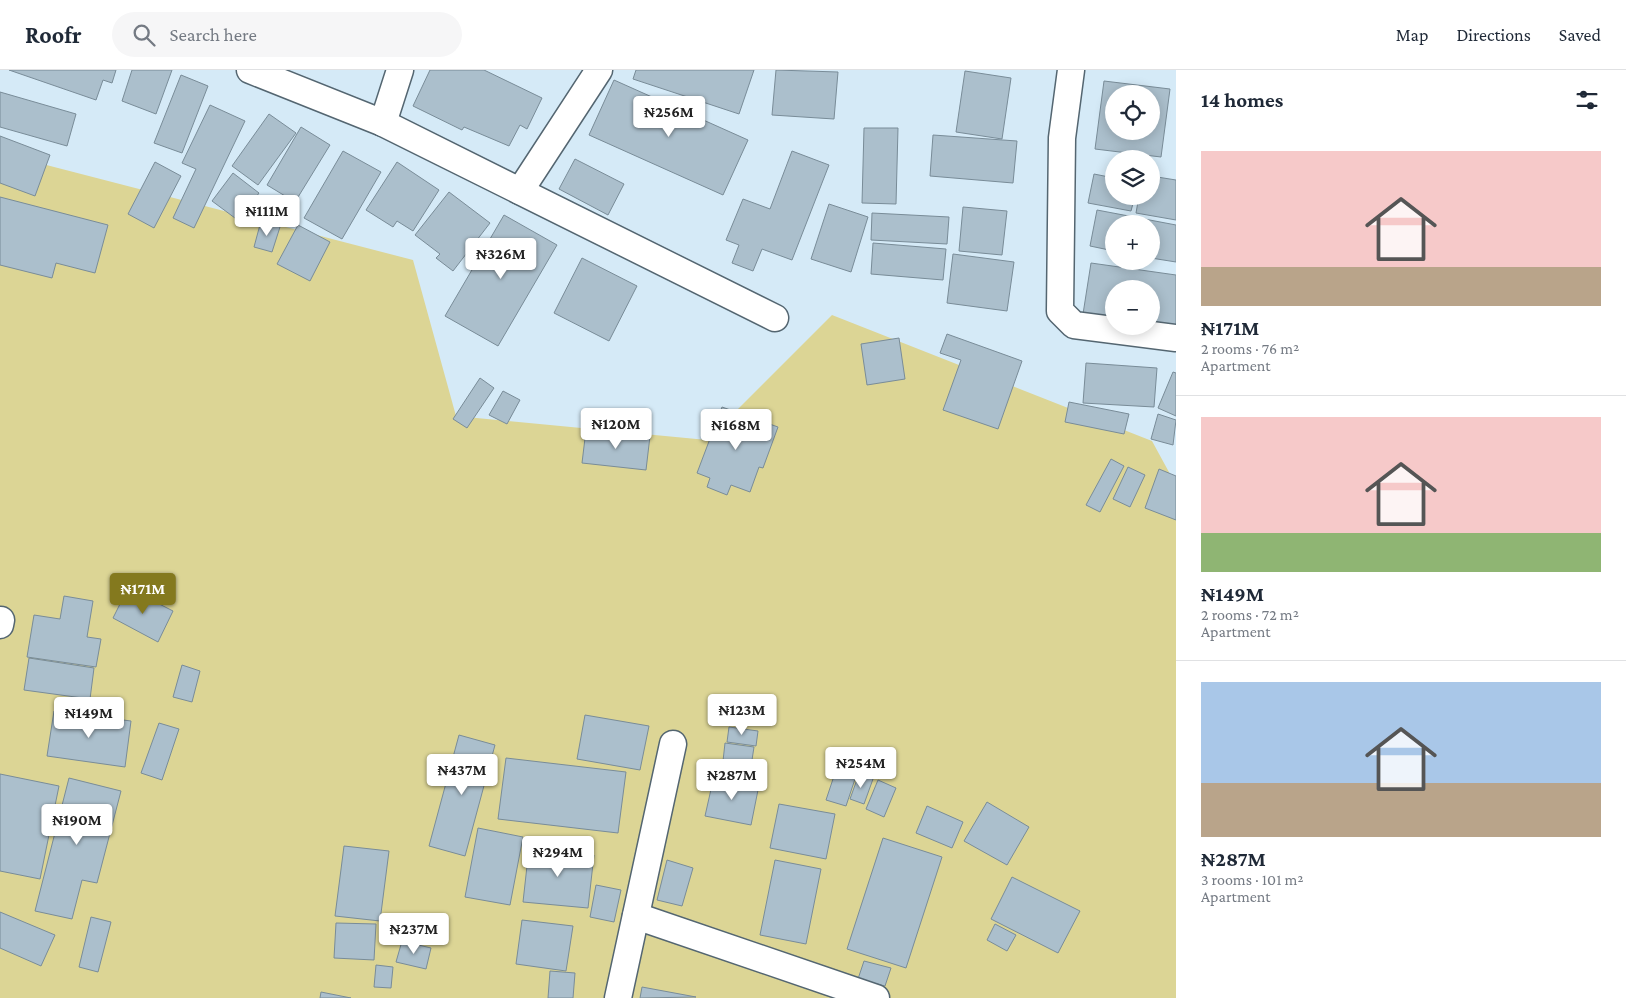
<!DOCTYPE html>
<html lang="en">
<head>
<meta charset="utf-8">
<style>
  body { margin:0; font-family:"Crimson Pro",serif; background:#f6f6f7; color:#1f2937; height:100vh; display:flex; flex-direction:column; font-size:19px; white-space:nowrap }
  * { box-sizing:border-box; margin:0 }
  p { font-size:16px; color:#747a83 }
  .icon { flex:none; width:28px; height:28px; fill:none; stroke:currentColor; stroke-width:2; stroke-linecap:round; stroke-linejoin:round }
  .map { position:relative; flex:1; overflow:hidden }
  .sheet { display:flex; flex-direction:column; background:#fff; width:450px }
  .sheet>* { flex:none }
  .fabs { position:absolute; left:1105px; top:15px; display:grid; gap:10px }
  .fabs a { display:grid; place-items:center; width:55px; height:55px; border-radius:50%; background:#fff; box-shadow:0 2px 12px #0003; font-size:25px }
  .price { position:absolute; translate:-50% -42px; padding:0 11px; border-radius:5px; background:#fff; color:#222; font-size:16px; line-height:32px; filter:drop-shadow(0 1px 2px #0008) }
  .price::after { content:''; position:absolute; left:50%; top:30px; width:15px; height:11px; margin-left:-8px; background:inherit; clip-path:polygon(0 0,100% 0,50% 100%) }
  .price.on { background:#84791e; color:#fff }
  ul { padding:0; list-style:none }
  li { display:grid; align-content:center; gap:10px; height:265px; padding:0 25px }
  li+li { border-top:1px solid #e0e1e3 }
  li span { display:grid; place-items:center; height:155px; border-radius:0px; color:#555 }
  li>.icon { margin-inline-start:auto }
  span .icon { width:90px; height:90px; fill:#fffc; stroke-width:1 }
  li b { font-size:21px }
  h2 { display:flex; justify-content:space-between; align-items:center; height:60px; padding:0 25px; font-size:21px }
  header { display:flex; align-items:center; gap:30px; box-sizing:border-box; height:70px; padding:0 25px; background:#fff; border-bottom:1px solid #e0e1e3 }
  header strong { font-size:24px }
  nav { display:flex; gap:28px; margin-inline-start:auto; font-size:18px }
  .search { width:350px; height:45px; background:#f6f6f7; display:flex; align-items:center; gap:12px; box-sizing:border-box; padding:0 18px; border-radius:28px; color:#747a83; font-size:19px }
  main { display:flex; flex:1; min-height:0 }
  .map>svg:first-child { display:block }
  .green { fill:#dcd595 }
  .building { fill:#abbfcc; stroke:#798c98; fill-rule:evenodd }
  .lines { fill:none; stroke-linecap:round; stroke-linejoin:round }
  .street-casing { stroke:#546671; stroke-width:29 }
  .street { stroke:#fff; stroke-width:26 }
</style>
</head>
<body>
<header>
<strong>Roofr</strong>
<div class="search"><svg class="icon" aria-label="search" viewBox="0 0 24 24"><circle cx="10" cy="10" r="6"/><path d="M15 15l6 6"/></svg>Search here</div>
<nav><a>Map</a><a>Directions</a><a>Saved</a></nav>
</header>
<main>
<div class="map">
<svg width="1176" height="928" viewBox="0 0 1176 928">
  <rect width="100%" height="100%" fill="#d5eaf7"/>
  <path class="green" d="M0 83 413 190 456 346 707 370 832 245 1152 371 1176 415V928H0Z"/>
  <g class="building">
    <path d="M9 0H116L112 13 103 10 96 30Z"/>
    <path d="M132 0H172L156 44 122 31Z"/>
    <path d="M430 0H484L542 28 527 59 520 55 509 76 464 57 462 60 413 36Z"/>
    <path d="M636 0H754L739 44 633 9Z"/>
    <path d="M776 0 838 2 834 49 772 45Z"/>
    <path d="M965 1 1011 8 1002 69 956 62Z"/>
    <path d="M181 5 208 16 182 83 154 73Z"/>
    <path d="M614 10 748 70 723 125 589 65Z"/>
    <path d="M1104 11 1170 19 1161 87 1095 79ZM1114 24H1151V61H1114Z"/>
    <path d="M0 22 76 44 67 76 0 57Z"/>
    <path d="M210 35 245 51 194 158 173 148 196 99 182 93Z"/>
    <path d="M269 44 296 63 258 115 232 96Z"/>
    <path d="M301 57 330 75 295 132 267 115Z"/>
    <path d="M864 58H898L896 134 862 133Z"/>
    <path d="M933 65 1017 71 1013 113 930 106Z"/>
    <path d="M0 66 50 85 35 126 0 113Z"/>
    <path d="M343 81 381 102 342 169 304 148Z"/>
    <path d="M792 81 829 95 792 190 762 179 753 201 732 193 739 175 726 170 743 129 770 139Z"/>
    <path d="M575 89 624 114 608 145 559 119Z"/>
    <path d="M155 92 181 106 154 158 128 144Z"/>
    <path d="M397 92 439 120 413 161 397 151 393 157 366 140Z"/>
    <path d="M233 103 259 123 239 151 212 131Z"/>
    <path d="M1094 104 1114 108V126H1135L1131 141 1088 133Z"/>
    <path d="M1151 106 1176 110V150L1136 143 1139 126H1151Z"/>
    <path d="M449 122 490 153 453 201 436 188 440 184 415 165Z"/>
    <path d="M0 127 108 155 95 203 56 193 52 208 0 195Z"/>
    <path d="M829 134 868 147 851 202 811 189Z"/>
    <path d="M963 137 1007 141 1002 185 959 181Z"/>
    <path d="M1097 140 1176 155V192L1151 188V154H1114V181L1090 176Z"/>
    <path d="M872 143 949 147 947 174 871 170Z"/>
    <path d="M504 145 557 175 498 276 445 246Z"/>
    <path d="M261 151 280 157 272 182 254 177Z"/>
    <path d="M298 155 330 172 310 211 277 194Z"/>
    <path d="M873 173 946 179 943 210 871 204Z"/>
    <path d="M953 184 1014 192 1007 241 947 233Z"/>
    <path d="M582 188 637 216 609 271 554 243Z"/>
    <path d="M1091 193 1176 205V258L1151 254V219H1114V249L1083 244Z"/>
    <path d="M947 264 1022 291 998 359 943 340 961 290 940 283Z"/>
    <path d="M899 268 905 309 867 315 861 274Z"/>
    <path d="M1086 293 1157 298 1154 337 1083 333Z"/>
    <path d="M1173 302 1176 303V346L1158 338Z"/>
    <path d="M480 308 494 318 467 358 453 349Z"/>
    <path d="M503 321 520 330 507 354 489 345Z"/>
    <path d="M1069 332 1129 344 1124 364 1065 352Z"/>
    <path d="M722 337 778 357 763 398 759 397 750 422 731 415 727 425 707 417 710 408 697 403Z"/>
    <path d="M1158 344 1176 350 1173 375 1151 369Z"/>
    <path d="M586 360 650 366 646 400 582 393Z"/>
    <path d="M1111 389 1124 396 1100 442 1086 435Z"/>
    <path d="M1128 397 1145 405 1130 437 1113 429Z"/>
    <path d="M1159 399 1176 406V450L1145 438Z"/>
    <path d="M128 518 173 541 158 572 113 548Z"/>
    <path d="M64 526 93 531 87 567 101 569 96 597 27 587 34 545 60 549Z"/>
    <path d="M29 588 94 598 90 629 24 620Z"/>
    <path d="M182 595 200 601 192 632 173 627Z"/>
    <path d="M54 641 131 651 125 697 47 686Z"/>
    <path d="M585 645 649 656 640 700 577 689Z"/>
    <path d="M159 653 179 659 162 710 141 703Z"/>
    <path d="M729 657 758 661 756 676 727 672Z"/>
    <path d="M459 665 495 675 465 786 429 776Z"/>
    <path d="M725 673 754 677 750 703 722 700Z"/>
    <path d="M506 688 626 702 618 763 498 749Z"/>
    <path d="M838 694 858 700 846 736 826 730Z"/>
    <path d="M0 704 59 716 40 809 0 801Z"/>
    <path d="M859 704 873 709 864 734 850 729Z"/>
    <path d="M714 706 759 715 751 755 705 746Z"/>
    <path d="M69 708 121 721 97 813 82 810 72 849 35 841Z"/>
    <path d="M878 710 896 718 884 747 866 739Z"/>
    <path d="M987 732 1029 757 1007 795 964 771Z"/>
    <path d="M779 734 835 744 826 789 770 778Z"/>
    <path d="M927 736 963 752 952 778 916 763Z"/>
    <path d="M478 758 523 767 510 835 465 827Z"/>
    <path d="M883 768 942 787 906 898 847 879Z"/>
    <path d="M344 776 389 781 380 851 335 846Z"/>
    <path d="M529 778 594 785 588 838 523 832Z"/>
    <path d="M667 790 693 798 682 836 657 830Z"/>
    <path d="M775 790 821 799 806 874 760 865Z"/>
    <path d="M1012 807 1080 841 1058 883 991 849Z"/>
    <path d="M596 815 621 820 614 852 590 847Z"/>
    <path d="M0 842 55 865 41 896 0 878Z"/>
    <path d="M91 847 111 852 98 902 79 897Z"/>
    <path d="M522 850 573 856 566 901 516 894Z"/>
    <path d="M336 853 376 854 374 890 334 888Z"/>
    <path d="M995 854 1016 865 1007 881 987 870Z"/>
    <path d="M402 871 431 878 426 899 396 892Z"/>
    <path d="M864 891 891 898 885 916 858 909Z"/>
    <path d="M376 895 393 897 391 918 374 917Z"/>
    <path d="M550 901 575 903 573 928H548Z"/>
    <path d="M642 917 696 927 640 928Z"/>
    <path d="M321 922 351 928H320Z"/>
  </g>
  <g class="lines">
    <defs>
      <g id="street">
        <path d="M250 0 383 53 775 248"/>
        <path d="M1071 0 1062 68 1060 241 1074 255 1176 268"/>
        <path d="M383 53 400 0"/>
        <path d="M520 121 599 0"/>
        <path d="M0 555 1 550"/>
        <path d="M636 846 876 928"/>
        <path d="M618 928 673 674"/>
      </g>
    </defs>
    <use href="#street" class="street-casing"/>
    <use href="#street" class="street"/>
  </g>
</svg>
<div class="fabs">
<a><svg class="icon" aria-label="locate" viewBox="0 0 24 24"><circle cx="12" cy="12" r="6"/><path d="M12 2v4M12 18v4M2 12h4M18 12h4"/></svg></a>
<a><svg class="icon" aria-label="layers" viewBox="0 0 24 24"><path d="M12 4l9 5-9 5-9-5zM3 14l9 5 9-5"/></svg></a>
<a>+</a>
<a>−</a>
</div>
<b class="price" style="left:669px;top:68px">₦256M</b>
<b class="price" style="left:267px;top:167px">₦111M</b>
<b class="price" style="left:501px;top:210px">₦326M</b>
<b class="price" style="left:616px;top:380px">₦120M</b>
<b class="price" style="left:736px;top:381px">₦168M</b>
<b class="price on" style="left:143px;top:545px">₦171M</b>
<b class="price" style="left:742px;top:666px">₦123M</b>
<b class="price" style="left:89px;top:669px">₦149M</b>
<b class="price" style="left:861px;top:719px">₦254M</b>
<b class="price" style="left:462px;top:726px">₦437M</b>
<b class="price" style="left:732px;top:731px">₦287M</b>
<b class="price" style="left:77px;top:776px">₦190M</b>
<b class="price" style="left:558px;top:808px">₦294M</b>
<b class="price" style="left:414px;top:885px">₦237M</b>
</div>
<section class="sheet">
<h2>14 homes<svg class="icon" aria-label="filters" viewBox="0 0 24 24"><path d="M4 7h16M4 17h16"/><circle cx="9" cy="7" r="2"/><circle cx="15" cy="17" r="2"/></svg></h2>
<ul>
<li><span style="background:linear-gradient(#f6c9c9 75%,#b9a48a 0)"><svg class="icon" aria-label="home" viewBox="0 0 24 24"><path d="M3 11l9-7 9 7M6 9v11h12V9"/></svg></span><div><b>₦171M</b><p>2 rooms · 76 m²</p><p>Apartment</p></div></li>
<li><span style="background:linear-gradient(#f6c9c9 75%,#8fb573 0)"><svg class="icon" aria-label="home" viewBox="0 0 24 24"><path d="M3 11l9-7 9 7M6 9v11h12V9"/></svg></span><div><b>₦149M</b><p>2 rooms · 72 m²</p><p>Apartment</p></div></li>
<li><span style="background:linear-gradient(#a9c7e8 65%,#b9a48a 0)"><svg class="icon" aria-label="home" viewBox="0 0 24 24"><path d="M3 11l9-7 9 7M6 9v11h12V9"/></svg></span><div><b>₦287M</b><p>3 rooms · 101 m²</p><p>Apartment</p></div></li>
</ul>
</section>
</main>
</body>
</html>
